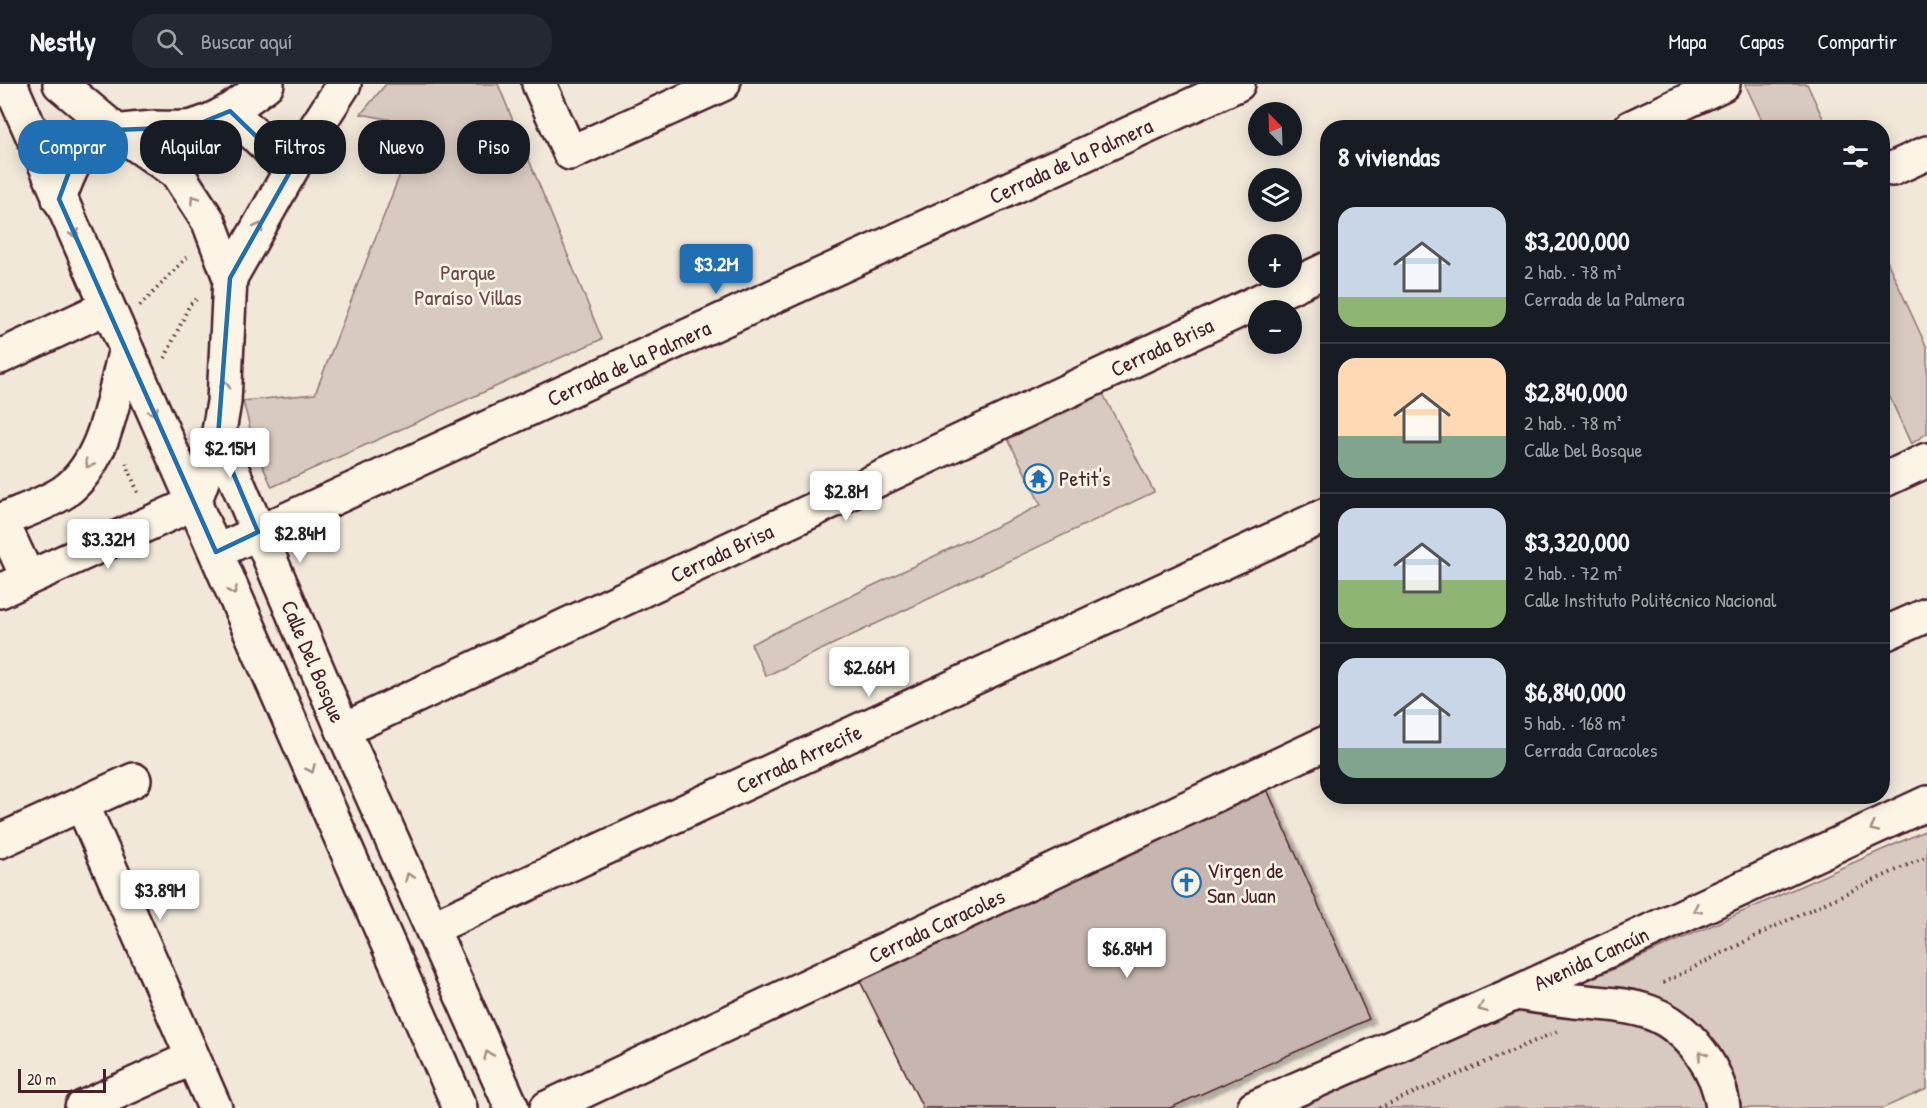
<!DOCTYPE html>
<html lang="es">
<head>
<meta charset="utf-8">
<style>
  body { margin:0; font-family:"Patrick Hand",sans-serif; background:#242831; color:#f1f3f6; height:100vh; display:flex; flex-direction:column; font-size:22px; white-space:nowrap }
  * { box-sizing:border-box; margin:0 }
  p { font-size:20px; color:#9ea1a6 }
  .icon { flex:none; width:33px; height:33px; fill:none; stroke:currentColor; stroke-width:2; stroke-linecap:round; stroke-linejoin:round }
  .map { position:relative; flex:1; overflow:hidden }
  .drawer { position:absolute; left:1320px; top:36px; width:570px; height:684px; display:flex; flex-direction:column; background:#171b24; border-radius:24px; box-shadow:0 3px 15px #0003 }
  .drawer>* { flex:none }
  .banner { position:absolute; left:18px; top:36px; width:570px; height:54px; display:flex; gap:12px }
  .needle { width:39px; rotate:337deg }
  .controls { position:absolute; left:1248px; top:18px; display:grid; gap:12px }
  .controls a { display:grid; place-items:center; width:54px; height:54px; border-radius:50%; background:#171b24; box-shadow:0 3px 15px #0003; font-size:30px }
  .scale { position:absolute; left:18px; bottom:15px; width:88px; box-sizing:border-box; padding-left:6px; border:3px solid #4a1f2b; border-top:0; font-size:16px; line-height:21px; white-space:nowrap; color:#4a1f2b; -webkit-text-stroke:4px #fcf5e5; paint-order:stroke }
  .price { position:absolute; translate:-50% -51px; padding:0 14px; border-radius:6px; background:#fff; color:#222; font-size:20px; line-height:39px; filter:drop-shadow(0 2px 3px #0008) }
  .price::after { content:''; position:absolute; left:50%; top:36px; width:18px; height:14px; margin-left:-9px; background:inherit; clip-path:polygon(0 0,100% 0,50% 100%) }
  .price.active { background:#1f6fb2; color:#fff }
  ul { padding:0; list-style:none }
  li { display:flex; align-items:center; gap:18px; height:150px; padding:0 18px }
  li+li { border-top:2px solid #363941 }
  li span { display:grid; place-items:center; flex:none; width:168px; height:120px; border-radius:18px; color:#555 }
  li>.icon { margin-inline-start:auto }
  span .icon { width:72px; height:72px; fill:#fffc; stroke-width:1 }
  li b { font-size:26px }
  h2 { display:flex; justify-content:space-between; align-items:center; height:72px; padding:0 18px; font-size:26px }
  .pill { padding:0 21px; border-radius:24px; background:#171b24; box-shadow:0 3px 15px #0003; font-size:21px; line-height:54px }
  .pill.active { background:#1f6fb2; color:#fff }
  header { display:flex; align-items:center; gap:36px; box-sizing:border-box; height:84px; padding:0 30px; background:#171b24; border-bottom:2px solid #363941 }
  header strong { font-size:28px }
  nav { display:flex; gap:33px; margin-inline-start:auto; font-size:21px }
  .search { width:420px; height:54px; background:#242831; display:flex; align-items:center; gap:15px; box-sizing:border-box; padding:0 21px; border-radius:24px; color:#9ea1a6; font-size:22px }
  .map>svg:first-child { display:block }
  .green { fill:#d8cac0; stroke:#917476; stroke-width:1.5 }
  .building { fill:#c7b6af; stroke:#4a1f2b; stroke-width:1.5; filter:url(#shadow) }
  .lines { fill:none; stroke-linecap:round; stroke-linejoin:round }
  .minor-casing { stroke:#4a1f2b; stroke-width:38 }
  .major-casing { stroke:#4a1f2b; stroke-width:38 }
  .path { stroke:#4a1f2b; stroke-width:4; stroke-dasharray:1.5 4.5; stroke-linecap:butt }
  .minor { stroke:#fcf5e5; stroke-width:33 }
  .major { stroke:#fcf5e5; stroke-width:33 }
  .oneway { stroke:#a38a88 }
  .marked { fill:none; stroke:#1f6fb2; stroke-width:4.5; stroke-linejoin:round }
  .labels { text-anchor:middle; stroke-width:5; stroke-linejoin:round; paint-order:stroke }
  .street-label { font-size:22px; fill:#4a1f2b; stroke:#fcf5e5 }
  .park-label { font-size:22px; fill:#6e4a50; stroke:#fcf5e5 }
  .poi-label { font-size:22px; fill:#4a1f2b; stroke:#fcf5e5; text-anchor:start }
</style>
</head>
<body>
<header>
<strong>Nestly</strong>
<div class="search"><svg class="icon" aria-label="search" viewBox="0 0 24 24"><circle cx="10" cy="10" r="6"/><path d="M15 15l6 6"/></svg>Buscar aquí</div>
<nav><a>Mapa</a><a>Capas</a><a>Compartir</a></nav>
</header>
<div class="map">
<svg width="1927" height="1024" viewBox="0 0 1927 1024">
  <defs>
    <filter id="shadow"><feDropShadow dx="6" dy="4" stdDeviation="1.5" flood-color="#0004"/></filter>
  </defs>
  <rect width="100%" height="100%" fill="#f1e8da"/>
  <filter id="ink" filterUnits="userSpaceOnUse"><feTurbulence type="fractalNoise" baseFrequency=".0167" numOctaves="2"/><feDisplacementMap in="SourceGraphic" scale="12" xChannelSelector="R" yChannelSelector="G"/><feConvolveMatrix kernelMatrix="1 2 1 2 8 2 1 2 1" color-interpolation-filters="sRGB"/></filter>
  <g filter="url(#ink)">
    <g class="green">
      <path d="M386 0H498L602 255 272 403 256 367 243 317 315 310 419 41 361 30Z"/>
      <path d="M1745 0H1807L1827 43H1765Z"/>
      <path d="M1882 166 1927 264V349L1911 360 1883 298Z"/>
      <path d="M1101 306 1154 408 766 592 751 560 1041 421 1004 347Z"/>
      <path d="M1927 746V1005L1883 1024H1300Z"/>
    </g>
    <path class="building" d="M1266 703 1369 935 1170 1024H923L859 895Z"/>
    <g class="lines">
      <defs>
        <g id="minor">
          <path d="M10 0 460 1024"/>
          <path id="s1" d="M60 0 115 46 177 89 209 138 230 194 224 318 218 353 343 646 512 1024"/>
          <path d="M539 0 570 69 723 0"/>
          <path d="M230 27 291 86"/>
          <path d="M1630 44 1723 0"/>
          <path d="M1892 85 1927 69"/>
          <path d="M59 115C81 55 91 48 155 44 167 44 180 45 192 43 220 36 244 17 267 0"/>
          <path d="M230 194 308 56 344 0"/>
          <path d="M0 273 107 223"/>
          <path d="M1882 397 1927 376"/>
          <path d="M1 436 28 494"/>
          <path d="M0 437C20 428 46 420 64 408 107 377 113 312 126 265"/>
          <path id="s2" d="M216 468 1238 0"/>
          <path d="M0 507 194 419 218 353"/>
          <path d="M1882 551 1927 531"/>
          <path id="s3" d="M343 646 1328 185"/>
          <path d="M82 720 215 1024"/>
          <path d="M0 757 134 696"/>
          <path id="s4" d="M432 844 1328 430"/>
          <path d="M82 1024 192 974"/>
          <path id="s5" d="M547 1024 1328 658"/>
        </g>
        <g id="major">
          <path d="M1516 909C1535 912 1555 915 1575 917 1629 922 1666 921 1701 969 1713 986 1721 1003 1723 1024"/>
          <path id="s6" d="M1254 1024 1516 909 1927 719"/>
        </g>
      </defs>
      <use href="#minor" class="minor-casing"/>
      <use href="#major" class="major-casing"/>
      <g class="path">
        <path d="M140 222 189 171"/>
        <path d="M165 274 190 220 197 215"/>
        <path d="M126 379 139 411"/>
        <path d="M1663 899 1786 837 1927 772"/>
        <path d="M1379 1024 1558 947"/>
      </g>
      <use href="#minor" class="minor"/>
      <use href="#major" class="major"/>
    </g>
    <defs><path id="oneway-chevron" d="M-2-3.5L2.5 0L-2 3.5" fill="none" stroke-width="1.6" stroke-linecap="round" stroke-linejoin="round" transform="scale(1.5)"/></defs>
    <g class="oneway">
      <use href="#oneway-chevron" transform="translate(194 115) rotate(-124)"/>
      <use href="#oneway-chevron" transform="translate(259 143) rotate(-61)"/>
      <use href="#oneway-chevron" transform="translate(75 150) rotate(66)"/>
      <use href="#oneway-chevron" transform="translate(225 301) rotate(-87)"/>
      <use href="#oneway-chevron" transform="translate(154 328) rotate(66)"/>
      <use href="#oneway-chevron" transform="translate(89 380) rotate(124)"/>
      <use href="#oneway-chevron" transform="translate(233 507) rotate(66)"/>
      <use href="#oneway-chevron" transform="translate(311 685) rotate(66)"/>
      <use href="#oneway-chevron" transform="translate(1874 744) rotate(155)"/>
      <use href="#oneway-chevron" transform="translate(409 793) rotate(-114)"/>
      <use href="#oneway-chevron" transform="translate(1697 825) rotate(155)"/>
      <use href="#oneway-chevron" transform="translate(1482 924) rotate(156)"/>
      <use href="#oneway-chevron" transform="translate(488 971) rotate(-114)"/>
      <use href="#oneway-chevron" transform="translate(1702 971) rotate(-125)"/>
    </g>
  </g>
  <path class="marked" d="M230 27 291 86 230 194 218 353 258 448 216 468 59 115 73 77 85 63 115 46 191 43Z"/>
  <defs>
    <symbol id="temple-ring" viewBox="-11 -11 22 22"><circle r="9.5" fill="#fcf5e5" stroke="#1f6fb2" stroke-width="1.5"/><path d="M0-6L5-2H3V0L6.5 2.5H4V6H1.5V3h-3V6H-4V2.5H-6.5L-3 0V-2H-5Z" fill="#1f6fb2"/></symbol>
    <symbol id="church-ring" viewBox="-11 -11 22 22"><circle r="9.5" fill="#fcf5e5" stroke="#1f6fb2" stroke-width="1.5"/><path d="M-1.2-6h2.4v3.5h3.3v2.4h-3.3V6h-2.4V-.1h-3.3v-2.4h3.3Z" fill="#1f6fb2"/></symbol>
  </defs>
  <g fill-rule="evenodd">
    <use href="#temple-ring" x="1022" y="378" width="33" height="33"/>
    <use href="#church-ring" x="1170" y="782" width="33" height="33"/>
  </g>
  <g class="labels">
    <g class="street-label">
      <text dy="8" stroke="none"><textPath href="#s2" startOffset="940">Cerrada de la Palmera</textPath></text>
      <text dy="8" stroke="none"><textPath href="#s3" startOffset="904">Cerrada Brisa</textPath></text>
      <text dy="8" stroke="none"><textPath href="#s2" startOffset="454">Cerrada de la Palmera</textPath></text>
      <text dy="8" stroke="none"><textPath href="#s3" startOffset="418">Cerrada Brisa</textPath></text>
      <text dy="8" stroke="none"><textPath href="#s1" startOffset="669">Calle Del Bosque</textPath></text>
      <text dy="8" stroke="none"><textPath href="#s4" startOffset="404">Cerrada Arrecife</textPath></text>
      <text dy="8" stroke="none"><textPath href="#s5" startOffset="430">Cerrada Caracoles</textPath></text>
      <text dy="8" stroke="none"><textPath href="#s6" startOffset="369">Avenida Cancún</textPath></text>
    </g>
    <g class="park-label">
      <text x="468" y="196">Parque<tspan x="468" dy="25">Paraíso Villas</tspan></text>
    </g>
    <g class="poi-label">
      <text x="1059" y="402">Petit's</text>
      <text x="1207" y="794">Virgen de<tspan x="1207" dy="25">San Juan</tspan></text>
    </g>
  </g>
</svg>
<div class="controls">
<a><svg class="needle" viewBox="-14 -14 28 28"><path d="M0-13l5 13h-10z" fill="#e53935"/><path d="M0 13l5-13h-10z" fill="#9ea1a6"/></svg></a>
<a><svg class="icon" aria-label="layers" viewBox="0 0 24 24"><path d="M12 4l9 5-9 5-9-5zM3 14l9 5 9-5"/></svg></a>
<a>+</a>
<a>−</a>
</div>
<div class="scale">20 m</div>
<b class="price active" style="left:716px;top:211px">$3.2M</b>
<b class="price" style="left:230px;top:395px">$2.15M</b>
<b class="price" style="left:846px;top:438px">$2.8M</b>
<b class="price" style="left:300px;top:480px">$2.84M</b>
<b class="price" style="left:108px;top:486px">$3.32M</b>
<b class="price" style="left:869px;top:614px">$2.66M</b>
<b class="price" style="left:160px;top:837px">$3.89M</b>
<b class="price" style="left:1127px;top:895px">$6.84M</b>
<div class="banner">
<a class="pill active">Comprar</a>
<a class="pill">Alquilar</a>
<a class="pill">Filtros</a>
<a class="pill">Nuevo</a>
<a class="pill">Piso</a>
</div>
<section class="drawer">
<h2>8 viviendas<svg class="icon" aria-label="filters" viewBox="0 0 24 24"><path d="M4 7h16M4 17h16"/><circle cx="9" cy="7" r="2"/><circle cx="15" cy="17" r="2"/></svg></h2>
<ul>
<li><span style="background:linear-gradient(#c9d6e8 75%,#8fb573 0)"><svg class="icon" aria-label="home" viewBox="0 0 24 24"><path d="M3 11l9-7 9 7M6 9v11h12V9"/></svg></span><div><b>$3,200,000</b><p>2 hab. · 78 m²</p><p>Cerrada de la Palmera</p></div></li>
<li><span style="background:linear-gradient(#ffd9b3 65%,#7fa58c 0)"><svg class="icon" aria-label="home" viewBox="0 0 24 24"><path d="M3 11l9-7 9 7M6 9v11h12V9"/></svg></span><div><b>$2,840,000</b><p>2 hab. · 78 m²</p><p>Calle Del Bosque</p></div></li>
<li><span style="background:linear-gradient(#c9d6e8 60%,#8fb573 0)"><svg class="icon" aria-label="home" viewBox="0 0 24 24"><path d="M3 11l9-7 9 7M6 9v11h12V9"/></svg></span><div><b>$3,320,000</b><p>2 hab. · 72 m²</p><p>Calle Instituto Politécnico Nacional</p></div></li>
<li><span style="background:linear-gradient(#c9d6e8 75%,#7fa58c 0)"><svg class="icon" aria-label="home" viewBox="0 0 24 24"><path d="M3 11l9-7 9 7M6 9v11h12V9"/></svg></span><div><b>$6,840,000</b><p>5 hab. · 168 m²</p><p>Cerrada Caracoles</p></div></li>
</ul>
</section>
</div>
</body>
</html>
